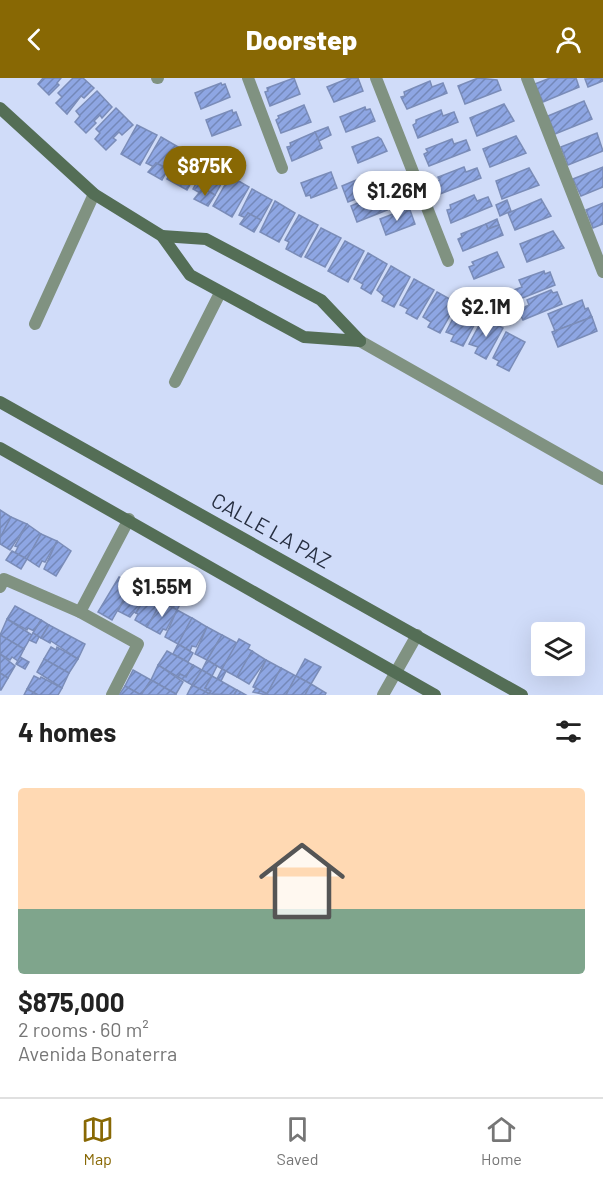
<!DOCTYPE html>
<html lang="en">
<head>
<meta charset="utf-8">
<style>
  body { margin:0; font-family:Barlow,sans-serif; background:#f6f6f6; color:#222; height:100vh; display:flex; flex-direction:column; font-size:22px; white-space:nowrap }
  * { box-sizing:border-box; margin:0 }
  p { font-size:20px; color:#767676 }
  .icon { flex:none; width:33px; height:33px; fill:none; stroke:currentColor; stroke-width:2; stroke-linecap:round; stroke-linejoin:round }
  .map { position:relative; height:617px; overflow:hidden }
  .sheet { display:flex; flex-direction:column; background:#fff; flex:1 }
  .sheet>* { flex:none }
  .tools { position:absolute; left:531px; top:544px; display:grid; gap:12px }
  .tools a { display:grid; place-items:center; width:54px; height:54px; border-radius:6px; background:#fff; box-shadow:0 6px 24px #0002; font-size:30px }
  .price { position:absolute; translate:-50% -51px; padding:0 14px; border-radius:21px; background:#fff; color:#222; font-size:20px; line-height:39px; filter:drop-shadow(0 2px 3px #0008) }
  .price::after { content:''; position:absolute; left:50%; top:36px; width:18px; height:14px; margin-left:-9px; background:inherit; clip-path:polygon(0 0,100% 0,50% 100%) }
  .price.active { background:#886804; color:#fff }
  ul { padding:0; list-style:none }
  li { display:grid; align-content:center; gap:12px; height:318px; padding:0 18px }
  li span { display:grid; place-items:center; height:186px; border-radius:6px; color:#555 }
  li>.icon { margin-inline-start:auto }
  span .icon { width:108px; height:108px; fill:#fffc; stroke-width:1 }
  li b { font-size:26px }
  h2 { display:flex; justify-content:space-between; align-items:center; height:72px; padding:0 18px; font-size:26px }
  header { display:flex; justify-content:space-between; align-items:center; height:78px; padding:0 18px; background:#886804; color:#fff; font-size:27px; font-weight:800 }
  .tabs { display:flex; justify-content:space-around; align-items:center; height:84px; border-top:2px solid #e0e0e0; background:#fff; font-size:16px; color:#767676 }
  .tabs a { display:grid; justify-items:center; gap:3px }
  .tabs .active { color:#886804 }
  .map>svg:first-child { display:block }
  .building { fill:url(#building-hatch); stroke:#7a8cb8; stroke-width:1.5 }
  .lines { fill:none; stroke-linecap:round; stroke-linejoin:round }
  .street { stroke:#809281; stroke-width:12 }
  .secondary { stroke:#546e56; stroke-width:12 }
  .labels { text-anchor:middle; stroke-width:4.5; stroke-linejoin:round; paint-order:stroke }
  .street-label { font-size:21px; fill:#262e40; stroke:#d0dcf9 }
</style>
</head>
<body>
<header><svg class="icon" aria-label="back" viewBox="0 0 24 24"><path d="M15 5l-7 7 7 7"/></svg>Doorstep<svg class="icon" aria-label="person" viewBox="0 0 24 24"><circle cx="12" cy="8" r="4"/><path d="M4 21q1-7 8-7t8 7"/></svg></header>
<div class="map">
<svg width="603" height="617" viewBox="0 0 603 617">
  <defs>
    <pattern id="building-hatch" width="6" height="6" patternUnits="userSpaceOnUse" patternTransform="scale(1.5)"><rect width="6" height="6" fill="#8ea6e3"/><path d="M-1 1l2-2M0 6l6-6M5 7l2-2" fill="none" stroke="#7488b9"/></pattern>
  </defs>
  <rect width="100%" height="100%" fill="#d0dcf9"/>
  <g class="building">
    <path d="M43 0H61L57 5 59 7 49 17 38 6Z"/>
    <path d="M73 0H83L94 10 84 20 81 18 67 36 56 25 62 19 58 15Z"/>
    <path d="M294 0 300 16 270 28 265 14 268 13 267 10Z"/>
    <path d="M349 0H358L363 13 334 24 327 9Z"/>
    <path d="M478 0 497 2 501 12 465 26 458 8Z"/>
    <path d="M550 0H576L579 9 543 24 535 6Z"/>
    <path d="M602 0 603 3 588 9 585 1Z"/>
    <path d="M430 3 432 9 443 5 447 15 407 31 401 19 405 18 404 14Z"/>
    <path d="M221 5 222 7 225 6 230 19 201 31 195 15Z"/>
    <path d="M97 13 112 29 102 40 100 37 94 43 96 45 86 55 75 44 80 38 76 33Z"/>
    <path d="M584 23 592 41 555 56 548 38Z"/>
    <path d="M504 26 514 43 477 58 470 40Z"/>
    <path d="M304 27 311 44 281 55 276 42 279 40 278 38Z"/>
    <path d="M365 29 366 32 370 31 375 43 346 54 340 39Z"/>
    <path d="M116 30 133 47 122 57 119 54 113 60 116 62 106 72 95 61 100 55 96 51Z"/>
    <path d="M232 32 233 35 236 34 241 47 212 58 206 42Z"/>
    <path d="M441 32 443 38 454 34 458 44 418 60 413 47 416 45V42Z"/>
    <path d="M137 47 157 57 140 87 121 76Z"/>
    <path d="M328 49 331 57 319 63 315 54Z"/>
    <path d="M315 54 322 70 292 83 287 69 291 68 290 65Z"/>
    <path d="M597 55 603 73 568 87 561 69Z"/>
    <path d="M516 58 526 75 490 89 483 71Z"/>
    <path d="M161 59 180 70 168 91 156 85 154 89 146 85Z"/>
    <path d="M378 59 381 61 387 73 358 85 352 69Z"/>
    <path d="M452 61 454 66 466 62 470 72 429 88 424 76 428 74 426 71Z"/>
    <path d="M183 72 203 83 187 112 167 101Z"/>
    <path d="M156 85 168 91 162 102 148 94Z"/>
    <path d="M207 86 226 97 215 117 203 110 200 115 193 111Z"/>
    <path d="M464 89 466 94 477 90 481 100 440 116 435 104 440 102 438 99Z"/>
    <path d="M603 89V109L581 118 573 101Z"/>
    <path d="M529 90 539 107 502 121 496 103Z"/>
    <path d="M331 94 337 110 311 120 310 117 306 118 301 105Z"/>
    <path d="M368 97 369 101 373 99 378 112 348 124 342 108Z"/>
    <path d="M230 98 249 109 232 139 213 128Z"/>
    <path d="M203 110 215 117 208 128 194 121Z"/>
    <path d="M252 111 272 122 261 142 248 135 246 140 239 137Z"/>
    <path d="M376 117 378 121 381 120 387 132 357 144 351 128Z"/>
    <path d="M474 117 477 123 488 119 492 128 451 145 447 132 451 131 450 127Z"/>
    <path d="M541 121 551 138 515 152 508 135Z"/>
    <path d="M507 122 511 133 500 138 496 127Z"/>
    <path d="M275 123 295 135 279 164 260 154Z"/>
    <path d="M603 125V146L593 150 586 132Z"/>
    <path d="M406 131 407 133 410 132 415 146 386 157 380 141Z"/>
    <path d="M248 135 261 142 254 154 240 146Z"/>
    <path d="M299 137 318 147 301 179 286 171 289 164 285 162Z"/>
    <path d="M497 141 499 147 488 151 486 146Z"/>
    <path d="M486 146 488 151 499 147 503 157 463 173 458 161 462 159 461 156Z"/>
    <path d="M321 150 341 160 325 189 305 179Z"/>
    <path d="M553 153 564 170 527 184 520 166Z"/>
    <path d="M345 163 364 173 348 204 328 193Z"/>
    <path d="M497 174 504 189 474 201 469 189 474 187 472 184Z"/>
    <path d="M368 175 387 186 371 216 361 210 363 206 354 201Z"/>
    <path d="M391 188 410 199 394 229 382 223 384 218 377 212Z"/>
    <path d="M544 193 545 196 550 194 555 207 515 223 511 213 522 209 519 202Z"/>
    <path d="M414 201 434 212 417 241 406 235 408 231 400 227Z"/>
    <path d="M551 212 553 215 557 214 562 226 523 242 518 232 529 227 527 222Z"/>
    <path d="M437 214 457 225 440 255 428 249 431 244 423 239Z"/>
    <path d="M582 222 585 231 588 230 592 239 555 253 548 236Z"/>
    <path d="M460 227 479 238 463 268 451 263 454 257 446 254Z"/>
    <path d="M592 239 597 253 558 269 552 254Z"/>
    <path d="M483 240 503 250 486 281 475 275 478 269 469 266Z"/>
    <path d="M506 254 525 264 509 293 497 287 499 283 493 280Z"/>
    <path d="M0 432 11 439 0 460Z"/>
    <path d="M11 439 27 446 10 472 0 466V460Z"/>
    <path d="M27 446 41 456 27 481 15 475 18 469 15 468Z"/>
    <path d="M41 456 57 463 45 484 42 483 39 489 27 481Z"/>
    <path d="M57 463 71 473 56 498 44 491Z"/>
    <path d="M12 473 27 481 21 491 6 482Z"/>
    <path d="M119 499 132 507 112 542 98 534Z"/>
    <path d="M132 507 148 515 136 535 134 534 130 539 118 533Z"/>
    <path d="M172 507 186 515 177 532 162 523Z"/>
    <path d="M148 515 162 523 147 549 135 542 138 536 136 535Z"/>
    <path d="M162 523 177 532 166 552 163 551 160 556 147 549Z"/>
    <path d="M15 528 41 542 34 553 28 550 27 552 7 541Z"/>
    <path d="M177 532 192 540 178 566 165 559Z"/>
    <path d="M192 540 207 549 196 569 192 568 190 573 178 566Z"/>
    <path d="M7 541 32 557 24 571 0 557Z"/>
    <path d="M41 542 49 547 41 560 33 555Z"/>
    <path d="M49 547 85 566 78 581 51 563 50 565 41 560Z"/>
    <path d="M207 549 222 557 207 582 195 576Z"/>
    <path d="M33 555 39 559 36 565 29 562Z"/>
    <path d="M0 557 24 571 18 583 12 579 10 582 0 576Z"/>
    <path d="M222 557 237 565 222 591 207 582Z"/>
    <path d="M239 561 250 567 248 571 252 573 237 599 222 591Z"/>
    <path d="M178 566 193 575 188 584 173 576Z"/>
    <path d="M51 569 56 572 57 569 78 581 69 595 44 581Z"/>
    <path d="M167 573 193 587 186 599 180 596 178 599 158 587Z"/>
    <path d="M252 573 266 582 249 606 237 599Z"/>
    <path d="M0 576 15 588 8 600 0 595Z"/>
    <path d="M20 579 29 584 25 591 16 586Z"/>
    <path d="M44 581 69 595 62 610 37 594Z"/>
    <path d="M305 581 321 589 311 606 296 598Z"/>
    <path d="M207 582 217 588 212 598 202 592Z"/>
    <path d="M266 582 281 590 267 616 253 609Z"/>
    <path d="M158 587 183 604 176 616 151 602Z"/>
    <path d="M193 587 202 592 192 607 178 599 180 596 186 599Z"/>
    <path d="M281 590 296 598 286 617H269L267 616Z"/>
    <path d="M222 591 226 593 221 603 217 601Z"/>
    <path d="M133 592 151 602 141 617 125 608Z"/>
    <path d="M202 592 212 598 205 610 211 613 209 616 192 607Z"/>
    <path d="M0 595 8 600 1 612H0Z"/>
    <path d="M34 598 40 601 41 599 62 610 58 617H38L27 611Z"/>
    <path d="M212 598 237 612 234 617 209 616 211 613 205 610Z"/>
    <path d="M296 598 311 606 305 617H286Z"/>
    <path d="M151 602 176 616V617H141Z"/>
    <path d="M311 606 326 615 325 617H305Z"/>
    <path d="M192 607 208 615 207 617H187Z"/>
    <path d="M125 608 141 617H119Z"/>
    <path d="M256 610 267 616 266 617 253 614Z"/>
    <path d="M27 611 38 617H24Z"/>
    <path d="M237 612 246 617H234Z"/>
  </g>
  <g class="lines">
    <g class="street">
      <path d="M157 0H158"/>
      <path d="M248 0 282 90"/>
      <path d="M376 0 448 183"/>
      <path d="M527 0 603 194"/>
      <path d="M35 246 94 116"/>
      <path d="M360 263 603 401"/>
      <path d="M175 304 220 215"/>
      <path d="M0 509 4 501 80 534 138 566 112 617"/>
      <path d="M80 534 129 441"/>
      <path d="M383 617 417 557"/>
    </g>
    <g class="secondary">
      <path d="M0 30 94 116 162 158 190 197 304 259 360 263"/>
      <path d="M162 158 206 161 321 222 360 263"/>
      <path d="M0 324 522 617"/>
      <path d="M0 370 435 617"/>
    </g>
  </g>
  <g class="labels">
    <g class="street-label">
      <text transform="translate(271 453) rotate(29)" y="7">CALLE LA PAZ</text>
    </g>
  </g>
</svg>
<div class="tools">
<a><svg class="icon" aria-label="layers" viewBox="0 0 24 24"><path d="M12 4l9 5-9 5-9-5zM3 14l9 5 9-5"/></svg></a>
</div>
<b class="price active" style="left:205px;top:119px">$875K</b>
<b class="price" style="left:397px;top:144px">$1.26M</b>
<b class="price" style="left:486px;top:260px">$2.1M</b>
<b class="price" style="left:162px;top:540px">$1.55M</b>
</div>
<section class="sheet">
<h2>4 homes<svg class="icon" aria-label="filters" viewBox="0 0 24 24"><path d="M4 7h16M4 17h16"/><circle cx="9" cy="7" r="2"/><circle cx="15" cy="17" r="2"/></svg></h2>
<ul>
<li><span style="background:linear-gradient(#ffd9b3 65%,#7fa58c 0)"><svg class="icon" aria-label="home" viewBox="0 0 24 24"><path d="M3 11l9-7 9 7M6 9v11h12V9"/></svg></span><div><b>$875,000</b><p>2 rooms · 60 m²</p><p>Avenida Bonaterra</p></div></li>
</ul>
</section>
<nav class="tabs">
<a class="active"><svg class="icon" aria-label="map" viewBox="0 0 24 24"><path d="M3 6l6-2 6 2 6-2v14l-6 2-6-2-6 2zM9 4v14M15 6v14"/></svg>Map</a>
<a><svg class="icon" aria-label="saved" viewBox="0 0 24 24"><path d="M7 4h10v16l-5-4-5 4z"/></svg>Saved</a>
<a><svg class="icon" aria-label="home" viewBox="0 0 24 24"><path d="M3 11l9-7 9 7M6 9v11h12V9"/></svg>Home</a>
</nav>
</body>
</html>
